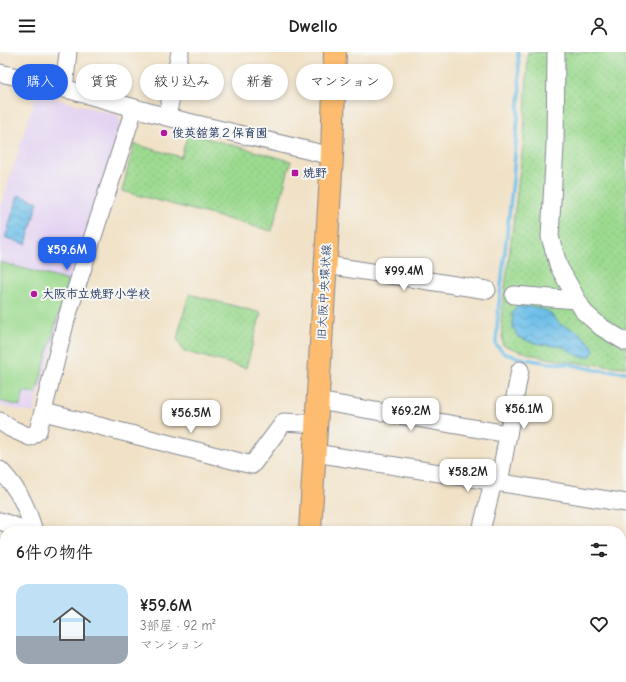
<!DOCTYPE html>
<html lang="ja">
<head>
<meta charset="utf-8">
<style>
  body { margin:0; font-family:"Comic Neue","Klee One",sans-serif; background:#f6f6f6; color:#222; height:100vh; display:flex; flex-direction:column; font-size:15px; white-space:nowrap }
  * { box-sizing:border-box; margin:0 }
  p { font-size:13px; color:#767676 }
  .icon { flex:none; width:22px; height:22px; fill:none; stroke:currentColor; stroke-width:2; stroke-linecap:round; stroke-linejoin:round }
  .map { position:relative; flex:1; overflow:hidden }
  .details { position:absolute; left:0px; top:474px; width:626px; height:156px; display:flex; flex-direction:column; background:#fff; border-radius:16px 16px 0 0; box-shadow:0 2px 6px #0003 }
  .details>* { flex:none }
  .hud { position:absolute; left:12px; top:12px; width:400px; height:36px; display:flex; gap:8px }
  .price { position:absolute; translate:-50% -34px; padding:0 9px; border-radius:8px; background:#fff; color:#222; font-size:13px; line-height:26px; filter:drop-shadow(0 1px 2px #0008) }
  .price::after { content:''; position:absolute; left:50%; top:24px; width:12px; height:9px; margin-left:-6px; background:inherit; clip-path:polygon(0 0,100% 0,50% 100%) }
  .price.active { background:#2563eb; color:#fff }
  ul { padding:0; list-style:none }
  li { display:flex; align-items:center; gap:12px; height:100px; padding:0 16px }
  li+li { border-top:1px solid #e0e0e0 }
  li span { display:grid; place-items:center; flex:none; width:112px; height:80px; border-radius:12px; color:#555 }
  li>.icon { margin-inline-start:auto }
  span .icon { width:48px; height:48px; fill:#fffc; stroke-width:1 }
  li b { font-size:17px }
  h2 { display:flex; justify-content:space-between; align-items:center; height:48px; padding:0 16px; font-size:17px }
  .tag { padding:0 14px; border-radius:18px; background:#fff; box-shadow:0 2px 6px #0003; font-size:14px; line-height:36px }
  .tag.active { background:#2563eb; color:#fff }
  header { display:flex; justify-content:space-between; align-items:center; height:52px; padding:0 16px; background:#fff; font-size:18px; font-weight:700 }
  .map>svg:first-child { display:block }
  .built { fill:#e3d3f2 }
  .green { fill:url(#green-dots); stroke:#5c8476 }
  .pitch { fill:#9cda8f; stroke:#5c8476 }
  .water { fill:url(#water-waves); stroke:#4478a4 }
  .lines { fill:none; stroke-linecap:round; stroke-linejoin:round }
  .stream { stroke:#6ec0ea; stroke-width:3.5 }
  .minor-casing { stroke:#868892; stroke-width:19 }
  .major-casing { stroke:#868892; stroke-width:24 }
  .minor { stroke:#fff; stroke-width:17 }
  .major { stroke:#fdbc6f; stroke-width:22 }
  .poi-dot { fill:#b5179e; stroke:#f6f6f2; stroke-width:1.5 }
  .labels { text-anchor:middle; stroke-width:4; stroke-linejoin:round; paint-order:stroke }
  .poi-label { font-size:12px; font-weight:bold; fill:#1b2f5e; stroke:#f6f6f2; text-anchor:start }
  .street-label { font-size:12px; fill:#1b2f5e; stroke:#f6f6f2 }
</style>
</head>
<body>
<header><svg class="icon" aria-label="menu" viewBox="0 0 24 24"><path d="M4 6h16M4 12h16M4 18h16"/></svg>Dwello<svg class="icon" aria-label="person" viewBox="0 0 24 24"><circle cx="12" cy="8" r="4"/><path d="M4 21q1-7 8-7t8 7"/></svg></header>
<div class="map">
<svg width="626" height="630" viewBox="0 0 626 630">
  <defs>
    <pattern id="green-dots" width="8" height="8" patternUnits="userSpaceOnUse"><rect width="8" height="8" fill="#9cda8f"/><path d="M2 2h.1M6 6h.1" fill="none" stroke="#86bb7e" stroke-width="1.8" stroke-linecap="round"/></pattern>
    <pattern id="water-waves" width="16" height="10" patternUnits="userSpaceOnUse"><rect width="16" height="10" fill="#6ec0ea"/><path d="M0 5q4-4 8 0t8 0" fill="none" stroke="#5a9cc1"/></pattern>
  </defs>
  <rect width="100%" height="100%" fill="#f6f6f2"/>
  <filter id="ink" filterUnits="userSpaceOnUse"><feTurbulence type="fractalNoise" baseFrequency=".025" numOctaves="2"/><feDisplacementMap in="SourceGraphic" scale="8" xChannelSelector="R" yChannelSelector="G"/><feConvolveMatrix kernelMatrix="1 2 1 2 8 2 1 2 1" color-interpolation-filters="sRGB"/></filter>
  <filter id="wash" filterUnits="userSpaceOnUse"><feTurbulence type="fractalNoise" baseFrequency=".012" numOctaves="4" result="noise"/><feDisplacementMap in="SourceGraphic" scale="16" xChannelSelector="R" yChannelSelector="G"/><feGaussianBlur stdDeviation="0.9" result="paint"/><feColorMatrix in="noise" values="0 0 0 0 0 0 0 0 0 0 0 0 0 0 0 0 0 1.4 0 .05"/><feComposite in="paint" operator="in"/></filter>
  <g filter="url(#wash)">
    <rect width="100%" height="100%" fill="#f1e2c7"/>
    <path class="built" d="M41 43 118 63 121 72 33 361 0 354V157L35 45Z"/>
    <g class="green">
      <path d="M528 0H626V315C583 312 543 309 503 293L501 268 524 85Z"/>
      <path d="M188 81 291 109 272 179 122 139 134 92 181 105Z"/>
      <path d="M189 242 261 261 246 316 183 299 177 286Z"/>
    </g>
    <path class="pitch" d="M0 210 68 229 36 342 24 339 20 354 0 349Z"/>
    <g class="water">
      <path d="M18 143 38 150 26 192 5 186Z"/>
      <path d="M518 254 534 255 548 259 561 273 577 279 592 293 594 298 591 304 581 305 563 295 534 291 518 285 513 275 512 261Z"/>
    </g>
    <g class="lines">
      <path class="stream" d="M518 0 520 41 518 64 513 128 498 261 496 293 505 302 525 307 549 311 568 312 596 318 626 320"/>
    </g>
  </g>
  <g filter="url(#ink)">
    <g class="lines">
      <defs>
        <g id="minor">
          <path d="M556 0 555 93 550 185 559 215 584 260 601 275 626 290"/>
          <path d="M0 21 45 31 167 65 332 104"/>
          <path d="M64 37 68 0"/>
          <path d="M167 65 180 0"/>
          <path d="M326 213 487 238"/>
          <path d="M514 243 576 248"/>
          <path d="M318 349 508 382"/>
          <path d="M44 360 252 413 284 370 316 372"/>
          <path d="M0 369 10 376 30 385 38 379 66 268 134 57"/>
          <path d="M315 401 626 451"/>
          <path d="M0 418C19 438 26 453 34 479"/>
          <path d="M499 431 520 318"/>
          <path d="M0 469 28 479"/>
          <path d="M481 479 493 430"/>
          <path d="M621 564H626"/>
          <path d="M45 625V630"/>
          <path d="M163 625 173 630"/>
          <path d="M465 630 466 625"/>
        </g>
        <g id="major">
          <path d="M310 479 332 104 335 0"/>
          <path d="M301 630V625"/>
        </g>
      </defs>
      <use href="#minor" class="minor-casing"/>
      <use href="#major" class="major-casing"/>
      <use href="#minor" class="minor"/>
      <use href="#major" class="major"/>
    </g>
  </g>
  <g class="poi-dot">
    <circle cx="164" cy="81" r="4"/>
    <rect x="291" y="117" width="8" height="8" rx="2"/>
    <circle cx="34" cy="242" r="4"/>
  </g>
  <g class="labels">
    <g class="poi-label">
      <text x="172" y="85">俊英舘第２保育園</text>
      <text x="303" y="125">焼野</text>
      <text x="42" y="246">大阪市立焼野小学校</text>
    </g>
    <g class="street-label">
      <text transform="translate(324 240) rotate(-87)" y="4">旧大阪中央環状線</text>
    </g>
  </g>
</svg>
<b class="price active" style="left:67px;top:219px">¥59.6M</b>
<b class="price" style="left:404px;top:240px">¥99.4M</b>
<b class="price" style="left:524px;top:378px">¥56.1M</b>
<b class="price" style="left:411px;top:380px">¥69.2M</b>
<b class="price" style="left:191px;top:382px">¥56.5M</b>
<b class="price" style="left:468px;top:441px">¥58.2M</b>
<div class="hud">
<a class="tag active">購入</a>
<a class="tag">賃貸</a>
<a class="tag">絞り込み</a>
<a class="tag">新着</a>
<a class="tag">マンション</a>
</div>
<section class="details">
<h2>6件の物件<svg class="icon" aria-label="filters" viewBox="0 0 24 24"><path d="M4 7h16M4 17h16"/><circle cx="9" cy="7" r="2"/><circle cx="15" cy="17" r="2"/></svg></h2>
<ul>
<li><span style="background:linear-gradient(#bfe0f5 65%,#9aa5b1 0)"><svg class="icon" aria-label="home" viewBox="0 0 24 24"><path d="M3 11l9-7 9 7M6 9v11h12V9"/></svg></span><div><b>¥59.6M</b><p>3部屋 · 92 m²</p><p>マンション</p></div><svg class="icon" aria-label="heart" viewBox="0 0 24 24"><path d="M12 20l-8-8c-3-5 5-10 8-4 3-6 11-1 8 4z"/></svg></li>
</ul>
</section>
</div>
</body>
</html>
